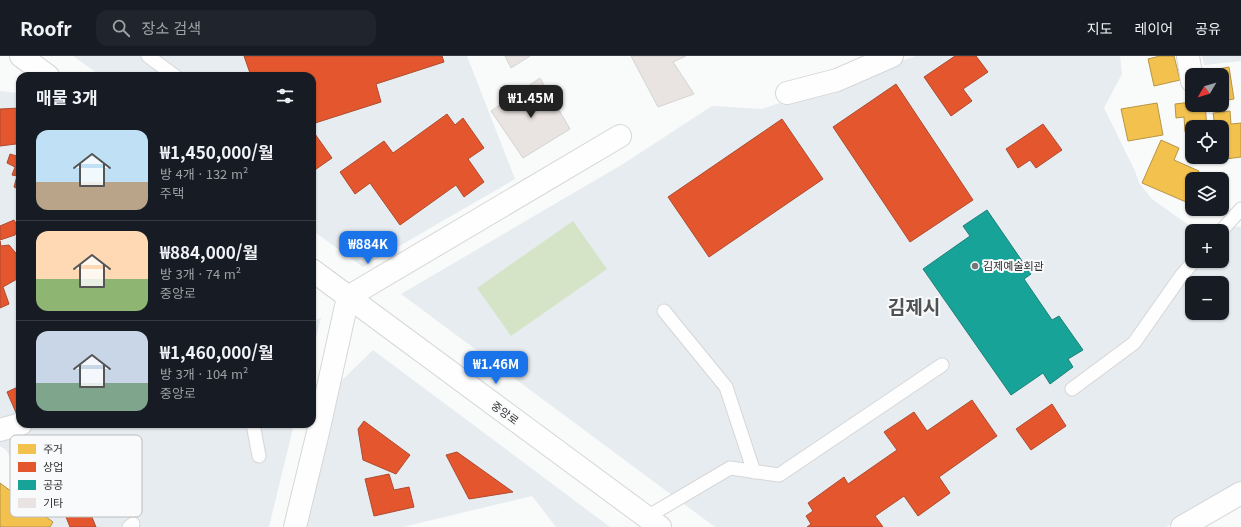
<!DOCTYPE html>
<html lang="ko">
<head>
<meta charset="utf-8">
<style>
  body { margin:0; font-family:Georgia,"Noto Sans KR",serif; background:#20242c; color:#f1f3f6; height:100vh; display:flex; flex-direction:column; font-size:15px; white-space:nowrap }
  * { box-sizing:border-box; margin:0 }
  p { font-size:13px; color:#9ea1a6 }
  .icon { flex:none; width:22px; height:22px; fill:none; stroke:currentColor; stroke-width:2; stroke-linecap:round; stroke-linejoin:round }
  .map { position:relative; flex:1; overflow:hidden }
  .details { position:absolute; left:16px; top:16px; width:300px; height:356px; display:flex; flex-direction:column; background:#171b24; border-radius:12px; box-shadow:0 1px 3px #0004 }
  .details>* { flex:none }
  .needle { width:26px; rotate:232deg }
  .controls { position:absolute; left:1185px; top:12px; display:grid; gap:8px }
  .controls a { display:grid; place-items:center; width:44px; height:44px; border-radius:8px; background:#171b24; box-shadow:0 1px 3px #0004; font-size:20px }
  .price { position:absolute; translate:-50% -34px; padding:0 9px; border-radius:8px; background:#1a73e8; color:#fff; font-size:13px; line-height:26px; filter:drop-shadow(0 1px 2px #0008) }
  .price::after { content:''; position:absolute; left:50%; top:24px; width:12px; height:9px; margin-left:-6px; background:inherit; clip-path:polygon(0 0,100% 0,50% 100%) }
  .price.current { background:#222; color:#fff }
  ul { padding:0; list-style:none }
  li { display:flex; align-items:center; gap:12px; height:100px; padding:0 20px }
  li+li { border-top:1px solid #363941 }
  li span { display:grid; place-items:center; flex:none; width:112px; height:80px; border-radius:12px; color:#555 }
  li>.icon { margin-inline-start:auto }
  span .icon { width:48px; height:48px; fill:#fffc; stroke-width:1 }
  li b { font-size:17px }
  h2 { display:flex; justify-content:space-between; align-items:center; height:48px; padding:0 20px; font-size:17px }
  header { display:flex; align-items:center; gap:24px; box-sizing:border-box; height:56px; padding:0 20px; background:#171b24; border-bottom:1px solid #363941 }
  header strong { font-size:19px }
  nav { display:flex; gap:22px; margin-inline-start:auto; font-size:14px }
  .search { width:280px; height:36px; background:#20242c; display:flex; align-items:center; gap:10px; box-sizing:border-box; padding:0 14px; border-radius:12px; color:#9ea1a6; font-size:15px }
  .map>svg:first-child { display:block }
  .built { fill:#e7ecf0; fill-rule:evenodd }
  .green { fill:#d5e4c6 }
  .homes { fill:#f2c14e; stroke:#b89545 }
  .shops { fill:#e4572e; stroke:#ae4b2e }
  .public { fill:#17a398; stroke:#1e8078 }
  .building { fill:#e9e3e1; stroke:#d4d4d4 }
  .lines { fill:none; stroke-linecap:round; stroke-linejoin:round }
  .lane-casing { stroke:#d6d6d7; stroke-width:15 }
  .street-casing { stroke:#d6d6d7; stroke-width:24 }
  .secondary-casing { stroke:#d6d6d7; stroke-width:24 }
  .lane { stroke:#fefefe; stroke-width:13 }
  .street { stroke:#fefefe; stroke-width:22 }
  .secondary { stroke:#fefefe; stroke-width:22 }
  .poi-dot { fill:#767676; stroke:#f8fafb; stroke-width:1.5 }
  .labels { text-anchor:middle; stroke-width:4; stroke-linejoin:round; paint-order:stroke }
  .poi-label { font-size:11px; fill:#2f2f2f; stroke:#f8fafb; text-anchor:start }
  .street-label { font-size:11px; fill:#2f2f2f; stroke:#f8fafb }
  .town-label { font-size:19px; font-weight:bold; fill:#4f5152; stroke:#f8fafb }
  .key { fill:#f8fafb; stroke:#bcbdbe; stroke-width:1 }
  .key-label { font-size:11px; fill:#2f2f2f }
</style>
</head>
<body>
<header>
<strong>Roofr</strong>
<div class="search"><svg class="icon" aria-label="search" viewBox="0 0 24 24"><circle cx="10" cy="10" r="6"/><path d="M15 15l6 6"/></svg>장소 검색</div>
<nav><a>지도</a><a>레이어</a><a>공유</a></nav>
</header>
<div class="map">
<svg width="1241" height="471" viewBox="0 0 1241 471">
  <rect width="100%" height="100%" fill="#f9fafa"/>
  <g class="built">
    <path d="M73 0H467L515 123 363 211 312 174V20H101Z"/>
    <path d="M916 0H1120L1122 18 1104 52 1135 115 1139 127 1152 143 1187 168 1241 171V425L1166 471H715L401 238 623 108 712 50 762 53ZM1192 175H1222V205H1192ZM1192 227H1222V257H1192Z"/>
    <path d="M1202 0H1241V5L1204 9Z"/>
    <path d="M0 35 17 37 20 39V368H294L269 471H52L6 394 0 390Z"/>
    <path d="M321 262 312 297V265Z"/>
    <path d="M373 294 610 471H556L532 440 403 471H307L341 325Z"/>
  </g>
  <path class="green" d="M573 165 607 213 511 280 477 232Z"/>
  <g class="homes">
    <path d="M1160 0H1174L1180 24 1154 30 1148 3Z"/>
    <path d="M1229 11 1234 43 1222 45V19H1207L1206 15Z"/>
    <path d="M1192 46V49H1205L1207 71H1192V75L1185 76 1184 61 1176 62 1175 48Z"/>
    <path d="M1157 47 1163 79 1128 85 1121 53Z"/>
    <path d="M1230 55 1231 68 1241 67V101L1218 104V101H1222V71H1215L1213 57Z"/>
    <path d="M1191 80H1192V94L1188 93Z"/>
    <path d="M1161 84 1179 92 1174 104 1199 115 1196 123H1192V133L1186 146 1142 127Z"/>
    <path d="M0 427 53 466 50 471H1L0 470Z"/>
  </g>
  <g class="shops">
    <path d="M244 0H442L444 6 376 28 381 46 312 68V20H251Z"/>
    <path d="M955 0H976L988 16 963 33 972 45 951 60 924 21Z"/>
    <path d="M896 28 973 144 910 186 833 71Z"/>
    <path d="M20 52V81L16 88 0 90V53Z"/>
    <path d="M447 58 455 69 463 62 484 92 468 103 484 126 464 141 456 129 400 169 370 127 355 138 340 116 384 85 393 97Z"/>
    <path d="M782 63 823 123 709 201 668 141Z"/>
    <path d="M1043 68 1062 94 1036 112 1030 104 1018 112 1006 93Z"/>
    <path d="M315 78 332 102 312 116V80Z"/>
    <path d="M10 98 20 101V134L14 131 17 120 12 119 15 111 7 107Z"/>
    <path d="M14 164 18 171 15 179 0 184V170Z"/>
    <path d="M0 185 1 190 9 189 20 202 18 213 17 223 3 231 9 248 0 252Z"/>
    <path d="M20 330V358L17 359 7 336Z"/>
    <path d="M972 344 997 380 939 421 950 437 918 460 904 440 875 460 883 471H807L811 468 806 460 813 455 808 447 844 421 848 428 897 394 884 376 914 356 927 375Z"/>
    <path d="M1052 348 1066 370 1031 394 1016 373Z"/>
    <path d="M364 365 410 399 396 418 363 404 358 373Z"/>
    <path d="M457 396 513 436 469 443 446 399Z"/>
    <path d="M389 418 394 434 409 431 414 451 374 460 365 423Z"/>
    <path d="M80 432 96 471H70L58 441Z"/>
  </g>
  <path class="public" d="M987 154 1031 218 1024 223 1052 264 1059 260 1083 294 1068 303 1073 311 1050 328 1043 317 1011 339 923 213 970 180 963 170Z"/>
  <g class="building">
    <path d="M505 0H530L511 12Z"/>
    <path d="M631 0H686L673 6 694 38 658 51Z"/>
    <path d="M540 22 570 73 523 102 491 55Z"/>
  </g>
  <g class="lines">
    <defs>
      <g id="lane">
        <path d="M148 0 175 20"/>
        <path d="M1221 175 1241 153"/>
        <path d="M664 255 726 331 754 416"/>
        <path d="M1072 333 1134 287 1181 220 1194 205"/>
        <path d="M253 368 259 400"/>
        <path d="M647 461 730 412 779 419 942 309"/>
        <path d="M129 471 133 468"/>
      </g>
      <g id="street">
        <path d="M1188 0 1192 25"/>
        <path d="M787 37 837 24 892 0"/>
        <path d="M0 374 21 368"/>
        <path d="M295 471 319 372 348 241 620 80"/>
        <path d="M1182 471 1241 437"/>
      </g>
      <g id="secondary">
        <path d="M21 0 48 20"/>
        <path d="M312 214 660 471"/>
      </g>
    </defs>
    <use href="#lane" class="lane-casing"/>
    <use href="#street" class="street-casing"/>
    <use href="#secondary" class="secondary-casing"/>
    <use href="#lane" class="lane"/>
    <use href="#street" class="street"/>
    <use href="#secondary" class="secondary"/>
  </g>
  <circle class="poi-dot" cx="975" cy="210" r="4"/>
  <g class="labels">
    <g class="poi-label">
      <text x="983" y="214">김제예술회관</text>
    </g>
    <g class="street-label">
      <text transform="translate(505 357) rotate(36)" y="4">중앙로</text>
    </g>
    <g class="town-label">
      <text x="914" y="258">김제시</text>
    </g>
  </g>
  <rect x="10" y="379" width="132" height="82" rx="6" class="key"/>
  <rect x="18" y="388" width="18" height="10" fill="#f2c14e"/>
  <rect x="18" y="406" width="18" height="10" fill="#e4572e"/>
  <rect x="18" y="424" width="18" height="10" fill="#17a398"/>
  <rect x="18" y="442" width="18" height="10" fill="#e9e3e1"/>
  <g class="key-label">
    <text x="43" y="397">주거</text>
    <text x="43" y="415">상업</text>
    <text x="43" y="433">공공</text>
    <text x="43" y="451">기타</text>
  </g>
</svg>
<div class="controls">
<a><svg class="needle" viewBox="-14 -14 28 28"><path d="M0-13l5 13h-10z" fill="#e53935"/><path d="M0 13l5-13h-10z" fill="#9ea1a6"/></svg></a>
<a><svg class="icon" aria-label="locate" viewBox="0 0 24 24"><circle cx="12" cy="12" r="6"/><path d="M12 2v4M12 18v4M2 12h4M18 12h4"/></svg></a>
<a><svg class="icon" aria-label="layers" viewBox="0 0 24 24"><path d="M12 4l9 5-9 5-9-5zM3 14l9 5 9-5"/></svg></a>
<a>+</a>
<a>−</a>
</div>
<b class="price current" style="left:531px;top:63px">₩1.45M</b>
<b class="price" style="left:368px;top:209px">₩884K</b>
<b class="price" style="left:496px;top:329px">₩1.46M</b>
<section class="details">
<h2>매물 3개<svg class="icon" aria-label="filters" viewBox="0 0 24 24"><path d="M4 7h16M4 17h16"/><circle cx="9" cy="7" r="2"/><circle cx="15" cy="17" r="2"/></svg></h2>
<ul>
<li><span style="background:linear-gradient(#bfe0f5 65%,#b9a48a 0)"><svg class="icon" aria-label="home" viewBox="0 0 24 24"><path d="M3 11l9-7 9 7M6 9v11h12V9"/></svg></span><div><b>₩1,450,000/월</b><p>방 4개 · 132 m²</p><p>주택</p></div></li>
<li><span style="background:linear-gradient(#ffd9b3 60%,#8fb573 0)"><svg class="icon" aria-label="home" viewBox="0 0 24 24"><path d="M3 11l9-7 9 7M6 9v11h12V9"/></svg></span><div><b>₩884,000/월</b><p>방 3개 · 74 m²</p><p>중앙로</p></div></li>
<li><span style="background:linear-gradient(#c9d6e8 65%,#7fa58c 0)"><svg class="icon" aria-label="home" viewBox="0 0 24 24"><path d="M3 11l9-7 9 7M6 9v11h12V9"/></svg></span><div><b>₩1,460,000/월</b><p>방 3개 · 104 m²</p><p>중앙로</p></div></li>
</ul>
</section>
</div>
</body>
</html>
